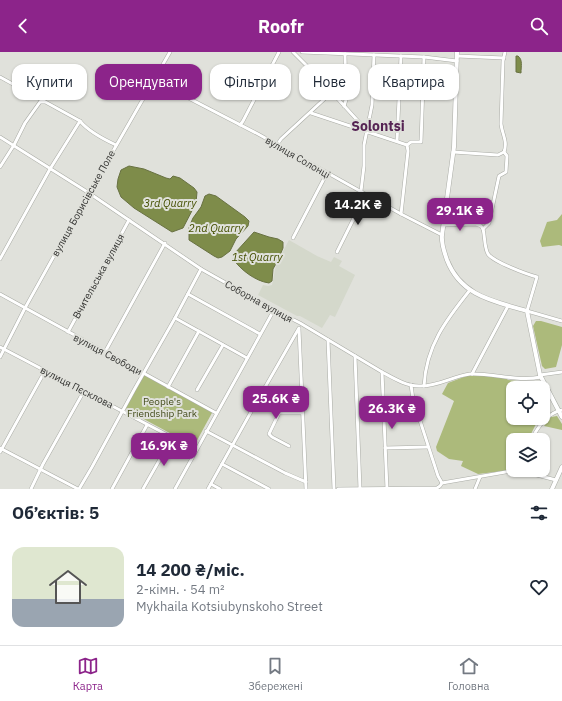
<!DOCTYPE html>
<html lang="uk">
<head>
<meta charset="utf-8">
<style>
  body { margin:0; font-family:"IBM Plex Sans",sans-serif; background:#f6f6f7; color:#1f2937; height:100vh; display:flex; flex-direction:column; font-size:15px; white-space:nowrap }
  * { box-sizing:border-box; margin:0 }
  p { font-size:13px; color:#747a83 }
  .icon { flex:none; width:22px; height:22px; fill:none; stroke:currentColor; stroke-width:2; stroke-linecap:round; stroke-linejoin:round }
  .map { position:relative; height:437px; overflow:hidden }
  .side { display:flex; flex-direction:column; background:#fff; flex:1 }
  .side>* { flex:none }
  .guide { position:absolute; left:12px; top:12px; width:538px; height:36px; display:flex; gap:8px }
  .fabs { position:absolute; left:506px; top:329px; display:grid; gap:8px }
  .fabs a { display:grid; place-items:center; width:44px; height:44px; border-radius:8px; background:#fff; box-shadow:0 1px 3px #0004; font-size:20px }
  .price { position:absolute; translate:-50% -34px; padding:0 9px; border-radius:8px; background:#8c248a; color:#fff; font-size:13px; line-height:26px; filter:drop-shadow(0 1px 2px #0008) }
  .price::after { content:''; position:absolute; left:50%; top:24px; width:12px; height:9px; margin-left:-6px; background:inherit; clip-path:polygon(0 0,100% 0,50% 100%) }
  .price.on { background:#222; color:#fff }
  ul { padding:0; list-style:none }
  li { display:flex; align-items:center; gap:12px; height:100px; padding:0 12px }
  li span { display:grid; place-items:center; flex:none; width:112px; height:80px; border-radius:12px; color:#555 }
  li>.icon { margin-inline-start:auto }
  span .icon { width:48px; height:48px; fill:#fffc; stroke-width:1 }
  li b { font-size:17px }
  h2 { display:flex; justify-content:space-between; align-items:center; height:48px; padding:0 12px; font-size:17px }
  .tag { padding:0 14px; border-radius:12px; background:#fff; box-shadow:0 1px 3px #0004; font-size:14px; line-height:36px }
  .tag.on { background:#8c248a; color:#fff }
  header { display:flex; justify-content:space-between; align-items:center; height:52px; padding:0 12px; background:#8c248a; color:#fff; font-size:18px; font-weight:700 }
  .tab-bar { display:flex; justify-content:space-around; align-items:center; height:56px; border-top:1px solid #e0e1e3; background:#fff; font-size:11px; color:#747a83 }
  .tab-bar a { display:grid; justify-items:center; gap:2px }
  .tab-bar .on { color:#8c248a }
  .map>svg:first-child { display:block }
  .built { fill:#d4d8cb }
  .green { fill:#acba7b }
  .water { fill:#7e8c4a; stroke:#687142 }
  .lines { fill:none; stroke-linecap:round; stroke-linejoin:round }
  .minor-casing { stroke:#a9aba5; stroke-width:4 }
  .major-casing { stroke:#a9aba5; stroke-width:5 }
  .minor { stroke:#fff; stroke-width:3 }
  .major { stroke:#fff; stroke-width:4 }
  .labels { text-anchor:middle; stroke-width:4; stroke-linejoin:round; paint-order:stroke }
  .street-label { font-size:10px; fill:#333331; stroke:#e0e1db }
  .park-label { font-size:10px; fill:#424b1a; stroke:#e0e1db }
  .water-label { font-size:11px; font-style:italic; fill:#445000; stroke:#e0e1db }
  .district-label { font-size:14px; font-weight:bold; fill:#552353; stroke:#e0e1db }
</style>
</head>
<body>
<header><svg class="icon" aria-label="back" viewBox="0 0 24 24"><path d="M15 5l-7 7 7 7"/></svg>Roofr<svg class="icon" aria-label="search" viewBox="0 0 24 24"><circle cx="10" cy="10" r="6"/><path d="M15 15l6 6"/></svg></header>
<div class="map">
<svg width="562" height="437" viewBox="0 0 562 437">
  <rect width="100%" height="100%" fill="#e0e1db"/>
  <path class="built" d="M289 188 317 204 331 210 334 205 342 209 339 214 355 223 335 265 330 263 322 276 300 264H297L258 243 263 233 268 234 272 233 276 213 279 210 281 203Z"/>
  <g class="green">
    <path d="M562 162V194L559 193 542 195 540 189 547 170 557 168Z"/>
    <path d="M536 269H541L562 275V293L556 315 545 317 542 314 533 274Z"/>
    <path d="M144 322 213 359 194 394 125 357Z"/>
    <path d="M469 323 505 325 508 328 527 330 533 336H513V366H539L528 388H513V418L478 422 461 414 463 409 449 407 437 399 436 395 454 349 442 342 448 331Z"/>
    <path d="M557 364 562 372V378L544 374 551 365Z"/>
  </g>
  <g class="water">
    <path d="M516 4H518C523 8 521 14 521 21L516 20Z"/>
    <path d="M129 114 144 117 166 126 170 127 173 124 180 126 194 136 197 140 196 151 183 176 172 180 134 156 121 145 117 135 118 127 121 118Z"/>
    <path d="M209 142 216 144 245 165 249 169 248 174 236 187 230 199 222 205 218 206 214 204 189 188V175L193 166 201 155 205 144Z"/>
    <path d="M254 180 269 185 278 187 283 190V196L278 208 273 217 272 229 269 231C255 229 241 218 233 207L235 201Z"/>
  </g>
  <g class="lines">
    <defs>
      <g id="minor">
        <path d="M293 0 317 24 368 80"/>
        <path d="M302 0 424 5 457 9"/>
        <path d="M505 0 503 9 501 72C502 82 508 89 504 100L507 104 506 120 499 124 489 171 483 177C485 184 484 195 488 202 494 210 526 222 537 225L527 259 562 269"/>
        <path d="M457 4 504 6"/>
        <path d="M0 25 80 69C89 80 103 87 116 93"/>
        <path d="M154 27 169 36 258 82 401 162 442 183"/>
        <path d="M344 54 346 48 345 2"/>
        <path d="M311 61 407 93"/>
        <path d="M240 73 243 69 279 0"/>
        <path d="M0 85 89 141 201 217 274 258 300 271 382 320C393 326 406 334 419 334 437 335 453 324 470 322 493 321 518 330 541 325"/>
        <path d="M397 89 401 4"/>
        <path d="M277 93 281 87 332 40"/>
        <path d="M453 100 498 103 504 100"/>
        <path d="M0 115 14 93 25 71 40 50H44"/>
        <path d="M361 139 364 114V93L372 53 374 3"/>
        <path d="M401 162 408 99 407 93 411 90H421L424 5"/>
        <path d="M444 173 476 172 481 174 483 177"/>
        <path d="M293 186 327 121"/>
        <path d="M337 200 366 142"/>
        <path d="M0 207 50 117 80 69"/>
        <path d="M0 242 216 361"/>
        <path d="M188 242 260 282"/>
        <path d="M175 266 247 306"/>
        <path d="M299 277 306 437"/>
        <path d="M68 280 129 168"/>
        <path d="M328 288 334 437"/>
        <path d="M0 295 196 398"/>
        <path d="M105 300 165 191"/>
        <path d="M355 304 360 437"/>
        <path d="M0 305 25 256 89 141 170 0"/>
        <path d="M382 320 387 437"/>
        <path d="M472 322 508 254"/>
        <path d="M540 323 562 320"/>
        <path d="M411 333 413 347 438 424 442 431"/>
        <path d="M424 334C426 294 446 268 470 238"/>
        <path d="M168 335 199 279"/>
        <path d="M197 338 223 293"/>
        <path d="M280 348V359L269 382 272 385 289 394"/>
        <path d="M256 351 279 361H302"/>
        <path d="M206 379 285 421 306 430"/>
        <path d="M531 388C538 375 547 361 562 358"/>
        <path d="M0 396 78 437"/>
        <path d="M385 396 428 395"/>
        <path d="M0 400 45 319"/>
        <path d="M222 412 269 437"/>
        <path d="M517 418 556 428"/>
        <path d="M211 432 220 437"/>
        <path d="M31 437 43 412 84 339"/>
        <path d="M79 437 92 415 134 338 175 266 201 217"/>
        <path d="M112 437 147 373"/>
        <path d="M143 437 172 386"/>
        <path d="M175 437 274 258"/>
        <path d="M208 437 256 351 299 276"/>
        <path d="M338 437 437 436 440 434 442 431 517 418"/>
        <path d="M475 437 480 425"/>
      </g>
      <g id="major">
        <path d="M457 0 454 95 442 183C441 192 444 199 447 208 461 244 493 249 527 259L540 323 562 365"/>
        <path d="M552 437 562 415"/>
      </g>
    </defs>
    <use href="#minor" class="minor-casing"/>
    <use href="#major" class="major-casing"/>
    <use href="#minor" class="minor"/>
    <use href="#major" class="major"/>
  </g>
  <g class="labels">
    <g class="street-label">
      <text transform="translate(298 105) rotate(30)" y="4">вулиця Солонці</text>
      <text transform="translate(83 151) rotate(-61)" y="4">вулиця Борисівське Поле</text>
      <text transform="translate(98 224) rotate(-61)" y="4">Вчительська вулиця</text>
      <text transform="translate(259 249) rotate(29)" y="4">Соборна вулиця</text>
      <text transform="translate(108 302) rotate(28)" y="4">вулиця Свободи</text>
      <text transform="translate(77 335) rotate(27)" y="4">вулиця Пєсклова</text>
    </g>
    <g class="park-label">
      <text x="162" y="353">People's<tspan x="162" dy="12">Friendship Park</tspan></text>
    </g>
    <g class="water-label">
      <text x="170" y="155">3rd Quarry</text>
      <text x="216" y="180">2nd Quarry</text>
      <text x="257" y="209">1st Quarry</text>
    </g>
    <g class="district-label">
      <text x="378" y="79">Solontsi</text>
    </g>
  </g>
</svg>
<div class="fabs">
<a><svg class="icon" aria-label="locate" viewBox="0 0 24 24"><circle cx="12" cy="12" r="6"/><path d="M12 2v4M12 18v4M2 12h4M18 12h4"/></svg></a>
<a><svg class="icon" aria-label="layers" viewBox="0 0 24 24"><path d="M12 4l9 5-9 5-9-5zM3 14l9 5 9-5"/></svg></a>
</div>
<b class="price on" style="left:358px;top:174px">14.2K ₴</b>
<b class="price" style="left:460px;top:180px">29.1K ₴</b>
<b class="price" style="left:276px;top:368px">25.6K ₴</b>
<b class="price" style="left:392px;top:378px">26.3K ₴</b>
<b class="price" style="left:164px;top:415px">16.9K ₴</b>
<div class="guide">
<a class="tag">Купити</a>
<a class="tag on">Орендувати</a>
<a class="tag">Фільтри</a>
<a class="tag">Нове</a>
<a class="tag">Квартира</a>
</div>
</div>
<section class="side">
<h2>Об’єктів: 5<svg class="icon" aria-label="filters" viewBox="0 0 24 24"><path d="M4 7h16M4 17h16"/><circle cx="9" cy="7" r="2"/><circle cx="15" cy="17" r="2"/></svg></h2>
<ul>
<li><span style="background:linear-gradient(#dfe7d0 65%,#9aa5b1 0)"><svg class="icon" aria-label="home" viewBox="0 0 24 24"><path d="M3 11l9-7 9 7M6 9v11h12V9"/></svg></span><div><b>14 200 ₴/міс.</b><p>2-кімн. · 54 m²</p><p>Mykhaila Kotsiubynskoho Street</p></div><svg class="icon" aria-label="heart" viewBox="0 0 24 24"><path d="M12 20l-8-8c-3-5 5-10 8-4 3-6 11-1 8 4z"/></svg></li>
</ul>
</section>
<nav class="tab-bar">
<a class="on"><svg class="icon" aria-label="map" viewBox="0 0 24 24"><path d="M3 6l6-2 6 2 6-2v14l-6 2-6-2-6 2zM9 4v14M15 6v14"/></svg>Карта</a>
<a><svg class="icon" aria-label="saved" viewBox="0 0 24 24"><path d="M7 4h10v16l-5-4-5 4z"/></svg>Збережені</a>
<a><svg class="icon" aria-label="home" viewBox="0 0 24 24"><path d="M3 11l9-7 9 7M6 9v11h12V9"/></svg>Головна</a>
</nav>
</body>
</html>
